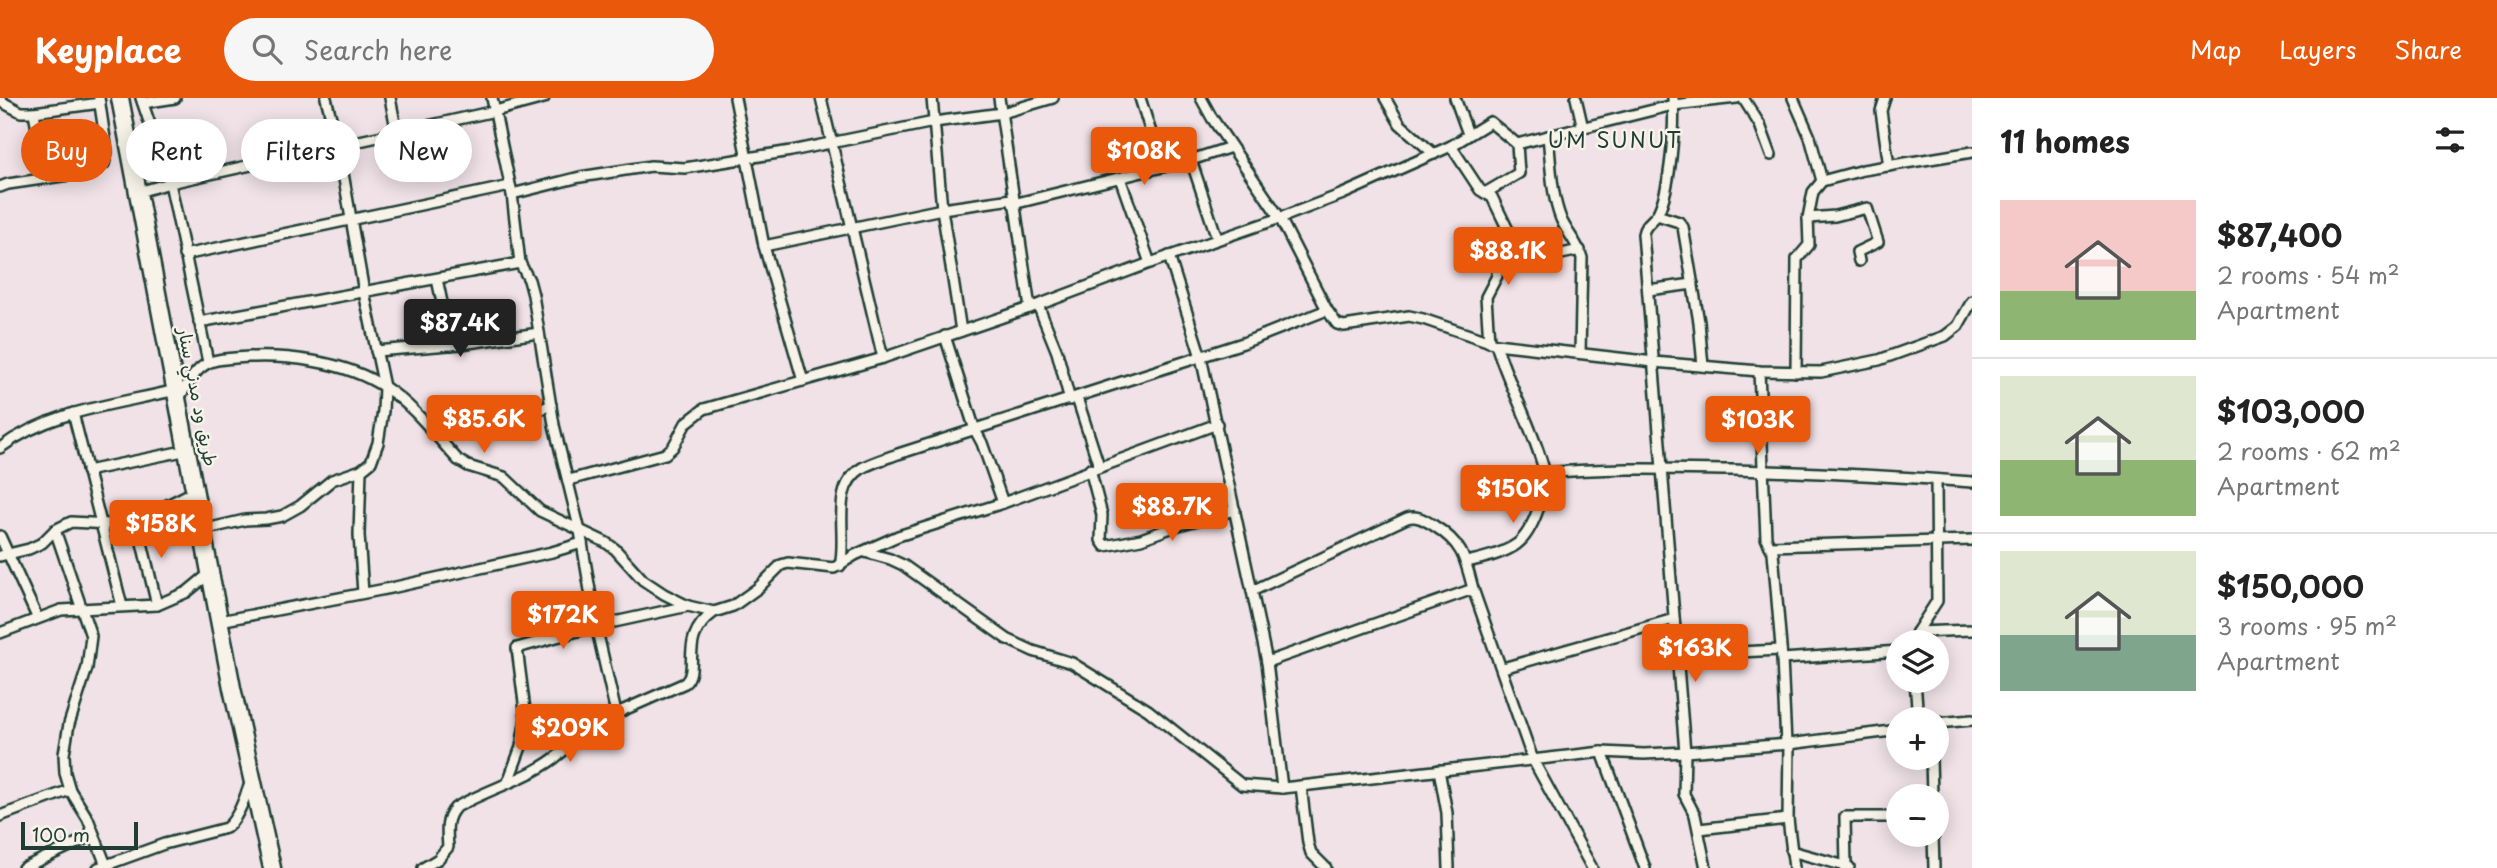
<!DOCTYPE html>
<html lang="en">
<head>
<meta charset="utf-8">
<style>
  body { margin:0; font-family:"Playpen Sans","Playpen Sans Arabic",sans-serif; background:#f6f6f6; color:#222; height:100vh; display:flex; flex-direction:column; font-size:26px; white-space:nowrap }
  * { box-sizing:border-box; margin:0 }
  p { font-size:23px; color:#767676 }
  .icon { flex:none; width:38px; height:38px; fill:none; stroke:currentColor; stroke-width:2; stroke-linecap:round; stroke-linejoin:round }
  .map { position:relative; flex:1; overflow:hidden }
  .panel { display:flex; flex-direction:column; background:#fff; width:525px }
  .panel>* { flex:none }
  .guide { position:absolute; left:21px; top:21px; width:665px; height:63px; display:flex; gap:14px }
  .tools { position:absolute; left:1886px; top:532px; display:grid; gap:14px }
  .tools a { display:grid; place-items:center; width:63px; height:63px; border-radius:50%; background:#fff; box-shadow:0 4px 18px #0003; font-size:35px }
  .scale { position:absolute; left:21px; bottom:18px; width:117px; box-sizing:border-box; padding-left:7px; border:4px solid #1f3d34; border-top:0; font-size:19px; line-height:24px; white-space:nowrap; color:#1f3d34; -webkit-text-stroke:5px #f7f3e8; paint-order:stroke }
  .price { position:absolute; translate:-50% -60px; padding:0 16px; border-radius:7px; background:#ea580c; color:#fff; font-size:23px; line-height:46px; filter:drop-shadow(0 2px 4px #0008) }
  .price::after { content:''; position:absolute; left:50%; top:42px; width:21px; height:16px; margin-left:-10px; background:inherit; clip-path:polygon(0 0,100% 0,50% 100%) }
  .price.selected { background:#222; color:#fff }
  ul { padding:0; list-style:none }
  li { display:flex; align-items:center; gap:21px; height:175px; padding:0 28px }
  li+li { border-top:2px solid #e0e0e0 }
  li span { display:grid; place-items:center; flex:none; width:196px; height:140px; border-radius:0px; color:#555 }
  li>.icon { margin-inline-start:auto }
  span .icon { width:84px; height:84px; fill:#fffc; stroke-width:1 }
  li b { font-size:30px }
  h2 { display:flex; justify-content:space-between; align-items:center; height:84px; padding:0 28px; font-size:30px }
  .pill { padding:0 24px; border-radius:32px; background:#fff; box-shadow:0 4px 18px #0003; font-size:24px; line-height:63px }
  .pill.selected { background:#ea580c; color:#fff }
  header { display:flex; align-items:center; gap:42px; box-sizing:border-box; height:98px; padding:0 35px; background:#ea580c; color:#fff }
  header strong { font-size:33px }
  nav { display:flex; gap:38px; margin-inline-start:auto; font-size:24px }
  .search { width:490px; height:63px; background:#f6f6f6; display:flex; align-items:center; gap:18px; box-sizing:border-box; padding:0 24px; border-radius:38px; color:#767676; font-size:26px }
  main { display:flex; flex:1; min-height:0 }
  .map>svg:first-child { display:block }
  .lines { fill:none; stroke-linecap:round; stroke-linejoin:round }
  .minor-casing { stroke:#1f3d34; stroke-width:14 }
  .trunk-casing { stroke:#1f3d34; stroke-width:21 }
  .minor { stroke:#f7f3e8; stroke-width:9 }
  .trunk { stroke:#f7f3e8; stroke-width:16 }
  .labels { text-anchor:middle; stroke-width:5; stroke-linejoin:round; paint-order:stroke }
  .street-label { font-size:18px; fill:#1f3d34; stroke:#f7f3e8 }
  .quarter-label { font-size:21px; letter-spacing:2px; fill:#1f3d34; stroke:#f7f3e8 }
</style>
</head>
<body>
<header>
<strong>Keyplace</strong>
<div class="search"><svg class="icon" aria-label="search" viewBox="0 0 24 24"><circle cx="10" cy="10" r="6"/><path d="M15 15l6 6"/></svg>Search here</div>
<nav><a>Map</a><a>Layers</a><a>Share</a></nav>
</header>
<main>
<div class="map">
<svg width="1972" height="770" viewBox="0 0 1972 770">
  <rect width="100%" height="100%" fill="#f0e2e7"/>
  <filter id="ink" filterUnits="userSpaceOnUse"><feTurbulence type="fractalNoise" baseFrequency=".0143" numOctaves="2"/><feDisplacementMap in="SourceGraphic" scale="14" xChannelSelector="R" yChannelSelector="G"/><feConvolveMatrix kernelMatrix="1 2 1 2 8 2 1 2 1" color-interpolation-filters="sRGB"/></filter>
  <g filter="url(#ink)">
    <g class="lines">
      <defs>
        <g id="minor">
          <path d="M141 0 170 85 208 264"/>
          <path d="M390 0 397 35"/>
          <path d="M492 0 512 96 520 165 529 182 533 197 554 327 580 433 596 528 616 615"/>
          <path d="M735 0 764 148 803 283"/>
          <path d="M821 0 883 260"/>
          <path d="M932 0 942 111 961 233"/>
          <path d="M999 0 1030 210"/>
          <path d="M1140 0 1162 69"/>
          <path d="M1201 0 1212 20 1280 120 1327 212 1337 226 1344 228 1409 218 1423 221 1496 246 1654 264 1759 273 1821 274 1879 262 1945 238 1958 228 1972 203"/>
          <path d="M1385 0 1400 26 1434 56"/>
          <path d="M1455 0 1468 36"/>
          <path d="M1576 0 1583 30"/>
          <path d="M1673 0C1675 29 1671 89 1658 115 1653 124 1645 125 1643 136L1685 654 1684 696 1695 717 1706 770"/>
          <path d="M1743 0 1760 27 1771 57"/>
          <path d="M1793 0 1810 39 1822 83 1813 94 1808 120 1809 147 1797 161 1796 274"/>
          <path d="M1885 0 1881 13 1889 68"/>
          <path d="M0 3 21 14H34L100 5"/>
          <path d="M143 5 175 0"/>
          <path d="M34 14 45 80"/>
          <path d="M1548 38C1551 65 1551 96 1561 121 1567 135 1578 145 1582 160L1580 255"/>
          <path d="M1517 46 1673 7 1737 0"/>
          <path d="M1451 48 1480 92 1492 99 1510 136 1532 159 1538 161 1580 152"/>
          <path d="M1191 62 1217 140"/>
          <path d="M1120 80 1150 165"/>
          <path d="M1822 83 1863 72 1972 54"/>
          <path d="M0 89 8 86 90 74 104 66 107 54 99 0"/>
          <path d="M138 94 170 85 495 13 544 0"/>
          <path d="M512 96 580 79 651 68 685 70 791 53 934 24 1002 15 1053 0"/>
          <path d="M1013 106 1191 62 1231 49"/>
          <path d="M1657 117 1679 124 1683 129 1699 224 1703 268"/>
          <path d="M1808 120 1835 118 1867 110 1878 144 1857 154 1859 163"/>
          <path d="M764 148 942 111 1012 101"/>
          <path d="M184 157 510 88"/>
          <path d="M1169 158 1201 259 1252 493 1267 564 1282 690"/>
          <path d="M437 181 451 247"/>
          <path d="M1648 192 1693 186"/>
          <path d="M1038 207 1057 254 1070 302"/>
          <path d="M199 224 520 165"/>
          <path d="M945 238 975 332 982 345 1003 405"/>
          <path d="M1489 244 1486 199 1497 178 1499 147 1505 130"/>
          <path d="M376 253 461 246 539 235"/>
          <path d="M1759 273 1766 440 1773 454 1782 561 1786 646"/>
          <path d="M1077 300 1099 368"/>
          <path d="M178 302C186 289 194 272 208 265 216 261 227 261 235 260 283 256 344 262 386 290 414 308 435 337 458 362L468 368 504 379 540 413 605 444 615 451 643 482 664 496 688 508 714 514 733 508 758 490 781 467 788 465 834 470 855 457 898 438 1003 405 1217 326"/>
          <path d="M73 315 122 508"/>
          <path d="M430 332 519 321 551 307"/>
          <path d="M0 350C51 312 115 307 176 292"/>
          <path d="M1090 371 1102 417 1101 442 1105 448 1141 441 1179 427 1235 412"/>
          <path d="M361 372 359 437 363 495"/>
          <path d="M87 373 188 352"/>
          <path d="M1545 375C1607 369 1669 371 1732 372 1812 374 1892 378 1972 384"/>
          <path d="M569 382 665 356 673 349 686 325 704 311 883 260 1038 207 1150 165 1280 120 1343 96 1451 48 1490 24 1517 46 1519 75 1485 95"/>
          <path d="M137 424 157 507"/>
          <path d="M55 432 91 538 87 570 69 626 64 656 65 675 70 692 88 721 106 767"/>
          <path d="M202 432 245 422 266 421 282 418 300 408 332 382 361 372 371 364 378 345 383 313 384 289 364 194 338 47 326 0"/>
          <path d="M0 438 37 519"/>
          <path d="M1770 448 1972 442"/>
          <path d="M865 454 890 461 903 467 1007 541 1033 553 1072 565 1148 612 1242 687 1282 690 1301 688 1602 654 1644 656 1685 654 1789 646 1899 632"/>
          <path d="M0 458 29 451 42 445 55 432 71 424 128 427 195 393"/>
          <path d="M1467 464C1483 460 1503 456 1517 446 1533 434 1548 391 1544 372 1533 329 1509 289 1496 246"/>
          <path d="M840 468C848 435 829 391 862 370 873 364 887 360 898 356L1243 245 1327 212"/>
          <path d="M1252 493 1407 420C1418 417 1424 422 1433 427 1462 445 1465 459 1473 491L1533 662 1592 770"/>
          <path d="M220 523 391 490 552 454 582 445"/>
          <path d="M1917 534 1937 503 1936 382"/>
          <path d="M0 535 61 512 157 507 187 494 210 475"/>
          <path d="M1912 544 1917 534 1972 532"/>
          <path d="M1738 554 1781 552"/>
          <path d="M1782 561 1899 553"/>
          <path d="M1267 564 1473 491"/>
          <path d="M1503 570 1674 521"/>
          <path d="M1915 583 1918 621"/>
          <path d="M1937 625 1972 622"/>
          <path d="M1789 646 1788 721 1794 770"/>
          <path d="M1602 654 1645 770"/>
          <path d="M1931 660 1932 698"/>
          <path d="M1439 672 1447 715 1449 770"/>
          <path d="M508 684 521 649 526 620 517 550 596 528 688 508"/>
          <path d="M1301 688 1308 745 1311 755 1326 770"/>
          <path d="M0 718 70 692"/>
          <path d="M1699 731 1788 721"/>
          <path d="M1933 737 1934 770"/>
          <path d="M1791 753 1849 769"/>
          <path d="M23 770 94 737"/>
          <path d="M98 770 164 746 226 730C239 720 245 698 251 683"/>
          <path d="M423 770 438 761 448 749C447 734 445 721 455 710 489 690 533 680 562 654 570 646 575 637 583 630L685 585C701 570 677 541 714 514"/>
          <path d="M1846 770 1845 719H1899"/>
        </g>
        <path id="trunk" d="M120 0 232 590 272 770"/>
      </defs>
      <use href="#minor" class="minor-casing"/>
      <use href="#trunk" class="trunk-casing"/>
      <use href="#minor" class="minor"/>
      <use href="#trunk" class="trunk"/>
    </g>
  </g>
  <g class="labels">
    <g class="street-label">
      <text transform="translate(197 299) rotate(79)" y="6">طريق ود مدني سنار</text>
    </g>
    <g class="quarter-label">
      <text x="1615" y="50">UM SUNUT</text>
    </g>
  </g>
</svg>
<div class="tools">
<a><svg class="icon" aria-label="layers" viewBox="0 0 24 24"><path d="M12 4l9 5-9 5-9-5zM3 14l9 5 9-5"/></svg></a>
<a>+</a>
<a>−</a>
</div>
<div class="scale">100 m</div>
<b class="price" style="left:1144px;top:89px">$108K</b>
<b class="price" style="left:1508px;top:189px">$88.1K</b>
<b class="price selected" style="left:460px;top:261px">$87.4K</b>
<b class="price" style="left:484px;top:357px">$85.6K</b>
<b class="price" style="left:1758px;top:358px">$103K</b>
<b class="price" style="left:1513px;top:427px">$150K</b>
<b class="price" style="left:1172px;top:445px">$88.7K</b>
<b class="price" style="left:161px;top:462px">$158K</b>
<b class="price" style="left:563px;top:553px">$172K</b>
<b class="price" style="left:1695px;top:586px">$163K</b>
<b class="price" style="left:570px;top:666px">$209K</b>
<div class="guide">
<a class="pill selected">Buy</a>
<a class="pill">Rent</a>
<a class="pill">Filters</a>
<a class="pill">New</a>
</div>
</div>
<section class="panel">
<h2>11 homes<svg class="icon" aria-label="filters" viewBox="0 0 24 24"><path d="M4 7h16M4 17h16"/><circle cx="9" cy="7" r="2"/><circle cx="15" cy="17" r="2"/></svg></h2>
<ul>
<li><span style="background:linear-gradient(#f6c9c9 65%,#8fb573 0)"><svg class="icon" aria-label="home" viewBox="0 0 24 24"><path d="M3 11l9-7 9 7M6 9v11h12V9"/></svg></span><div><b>$87,400</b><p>2 rooms · 54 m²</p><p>Apartment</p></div></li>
<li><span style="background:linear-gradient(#dfe7d0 60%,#8fb573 0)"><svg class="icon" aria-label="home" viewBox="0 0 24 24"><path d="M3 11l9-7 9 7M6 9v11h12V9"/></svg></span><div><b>$103,000</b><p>2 rooms · 62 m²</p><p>Apartment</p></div></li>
<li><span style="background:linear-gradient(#dfe7d0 60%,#7fa58c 0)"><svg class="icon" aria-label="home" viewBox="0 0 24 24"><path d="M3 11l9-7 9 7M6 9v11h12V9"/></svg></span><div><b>$150,000</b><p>3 rooms · 95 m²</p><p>Apartment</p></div></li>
</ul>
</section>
</main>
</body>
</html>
